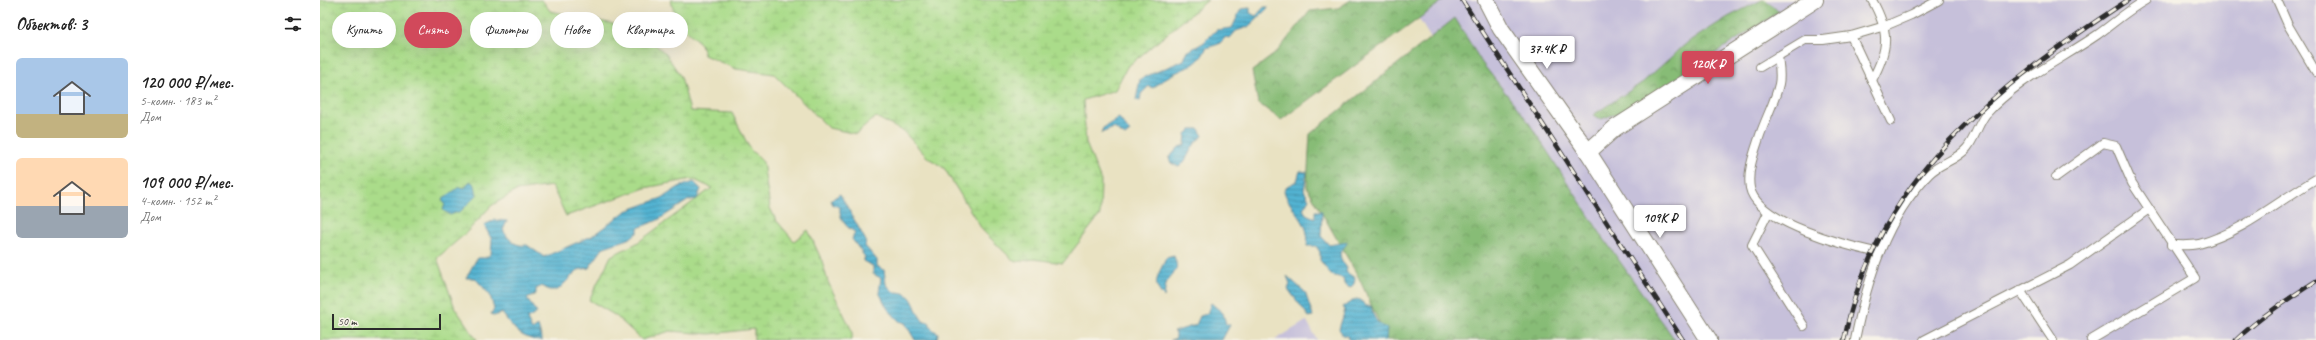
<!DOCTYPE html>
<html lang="ru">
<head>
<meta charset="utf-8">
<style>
  body { margin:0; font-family:Caveat,sans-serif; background:#f2f2f2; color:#222; height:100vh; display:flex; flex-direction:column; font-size:15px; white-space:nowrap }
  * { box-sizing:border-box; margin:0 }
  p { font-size:13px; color:#767676 }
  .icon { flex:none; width:22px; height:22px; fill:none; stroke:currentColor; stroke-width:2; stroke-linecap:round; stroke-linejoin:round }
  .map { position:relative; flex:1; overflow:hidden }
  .sheet { display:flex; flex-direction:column; background:#fff; width:320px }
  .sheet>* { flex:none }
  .guide { position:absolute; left:12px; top:12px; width:380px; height:36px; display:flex; gap:8px }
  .scale { position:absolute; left:12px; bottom:10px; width:109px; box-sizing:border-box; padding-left:4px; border:2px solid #2b2b2b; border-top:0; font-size:11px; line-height:14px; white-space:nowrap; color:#2b2b2b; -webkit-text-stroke:3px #f7f3e8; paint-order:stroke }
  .price { position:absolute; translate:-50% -34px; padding:0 9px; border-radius:4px; background:#fff; color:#222; font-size:13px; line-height:26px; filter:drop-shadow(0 1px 2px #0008) }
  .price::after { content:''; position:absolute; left:50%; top:24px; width:12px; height:9px; margin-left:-6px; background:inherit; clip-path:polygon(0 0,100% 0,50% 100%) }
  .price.current { background:#d1495b; color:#fff }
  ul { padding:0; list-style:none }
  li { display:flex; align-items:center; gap:12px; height:100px; padding:0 16px }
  li span { display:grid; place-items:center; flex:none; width:112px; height:80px; border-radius:6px; color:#555 }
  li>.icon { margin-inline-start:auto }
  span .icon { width:48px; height:48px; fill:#fffc; stroke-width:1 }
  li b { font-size:17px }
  h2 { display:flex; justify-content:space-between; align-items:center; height:48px; padding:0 16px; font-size:17px }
  .chip { padding:0 14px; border-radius:18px; background:#fff; box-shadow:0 4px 16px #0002; font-size:14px; line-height:36px }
  .chip.current { background:#d1495b; color:#fff }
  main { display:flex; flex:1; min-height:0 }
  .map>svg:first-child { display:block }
  .industrial { fill:#c6c0da }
  .forest { fill:url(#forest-crowns); stroke:#597450 }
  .wetland { fill:url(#wetland-marsh); stroke:#6a845a }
  .water { fill:url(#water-rules); stroke:#3f6f7e }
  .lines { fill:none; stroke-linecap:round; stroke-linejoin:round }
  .lane-casing { stroke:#8a8676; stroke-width:10 }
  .street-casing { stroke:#8a8676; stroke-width:18 }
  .lane { stroke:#fff; stroke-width:8 }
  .street { stroke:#fff; stroke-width:16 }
  .rail-casing { stroke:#2b2b2b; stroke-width:4.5 }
  .rail { stroke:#f7f3e8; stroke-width:3; stroke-dasharray:9; stroke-linecap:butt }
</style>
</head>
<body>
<main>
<section class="sheet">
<h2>Объектов: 3<svg class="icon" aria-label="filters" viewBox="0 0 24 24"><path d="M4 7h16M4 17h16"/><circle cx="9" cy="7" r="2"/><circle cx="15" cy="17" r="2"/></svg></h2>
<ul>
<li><span style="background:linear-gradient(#a9c7e8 70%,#c2b280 0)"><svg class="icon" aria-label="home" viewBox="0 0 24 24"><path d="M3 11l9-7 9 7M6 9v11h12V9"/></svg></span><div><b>120 000 ₽/мес.</b><p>5-комн. · 183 m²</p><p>Дом</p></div></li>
<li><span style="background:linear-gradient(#ffd9b3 60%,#9aa5b1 0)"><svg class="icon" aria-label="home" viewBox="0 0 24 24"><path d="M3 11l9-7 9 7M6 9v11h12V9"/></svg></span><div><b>109 000 ₽/мес.</b><p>4-комн. · 152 m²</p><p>Дом</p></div></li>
</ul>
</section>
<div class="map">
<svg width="1996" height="340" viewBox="0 0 1996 340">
  <defs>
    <pattern id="forest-crowns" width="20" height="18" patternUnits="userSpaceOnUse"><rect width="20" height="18" fill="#87bc76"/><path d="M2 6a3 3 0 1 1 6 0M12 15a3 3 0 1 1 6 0" fill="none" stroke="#6f9961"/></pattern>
    <pattern id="wetland-marsh" width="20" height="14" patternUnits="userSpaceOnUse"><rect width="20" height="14" fill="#aadc8a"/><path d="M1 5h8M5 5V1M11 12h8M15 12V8" fill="none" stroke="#92bd77"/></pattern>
    <pattern id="water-rules" width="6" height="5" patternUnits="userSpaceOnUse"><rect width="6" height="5" fill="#53b3d2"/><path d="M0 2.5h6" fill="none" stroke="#4592ab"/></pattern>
  </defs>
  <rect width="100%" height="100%" fill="#f7f3e8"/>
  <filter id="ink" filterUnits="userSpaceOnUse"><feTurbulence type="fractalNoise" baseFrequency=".025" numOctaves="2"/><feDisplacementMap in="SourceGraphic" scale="8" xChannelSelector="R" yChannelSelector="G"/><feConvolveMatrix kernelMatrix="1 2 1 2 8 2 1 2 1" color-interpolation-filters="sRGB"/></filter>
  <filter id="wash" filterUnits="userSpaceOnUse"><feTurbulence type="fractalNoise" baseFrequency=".012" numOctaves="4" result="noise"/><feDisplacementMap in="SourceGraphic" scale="16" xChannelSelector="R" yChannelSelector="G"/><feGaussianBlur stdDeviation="0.9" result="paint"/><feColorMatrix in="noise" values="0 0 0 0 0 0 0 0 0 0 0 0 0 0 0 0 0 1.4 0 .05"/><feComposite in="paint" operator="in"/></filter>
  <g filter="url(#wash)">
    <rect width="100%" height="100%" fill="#e9e2c2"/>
    <g class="industrial">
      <path d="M1087 0H1996V340H1294L1242 250Z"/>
      <path d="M987 321 997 340H955L986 321Z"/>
    </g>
    <g class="forest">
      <path d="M1031 0H1124L961 120 938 103 932 71 956 53 990 11 1018 8Z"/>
      <path d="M1442 0H1446L1459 12 1309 109 1281 119 1273 115 1323 82 1367 43 1408 17Z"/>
      <path d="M1135 18 1162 63 1207 120 1284 239 1355 340H1067L1038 276 987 187 990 134Z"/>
    </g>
    <g class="wetland">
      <path d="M0 0H222L230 11 318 29 346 54 361 77 370 111 412 113 430 149 443 162 450 208 456 220 474 241 488 230 502 261 508 282 532 331V340H434V329L390 334 350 331 322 340 296 316 269 300 291 256 317 243 392 188 372 179 325 188 246 216 232 186 196 191 171 206 145 234 117 258 135 308 157 340H0Z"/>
      <path d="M351 0H888L807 67 795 90 763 100 766 143 781 181 780 215 743 263 714 259 695 262 663 231 624 168 607 157 584 132 556 117 536 134 509 128 454 74 416 69 384 55 381 44 356 21Z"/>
    </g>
    <g class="water">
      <path d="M944 7H949L928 27 916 31 910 38 906 37 899 44 886 48C880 65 866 67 851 75 845 78 839 83 833 88L829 86 821 94 820 101 816 100 820 79 864 60 867 52 883 43 896 30 912 28 921 9 930 8V13L936 16Z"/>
      <path d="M799 118 810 132 805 136 794 128 781 133 783 128Z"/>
      <path d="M871 129H879L883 136C869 145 871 157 859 167L851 163 849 158 859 147 865 145 866 134Z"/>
      <path d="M980 171 987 172 984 190 989 199 983 209 986 214 995 218V211H1002L1001 236 1009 245 1028 242 1020 253 1021 260 1027 268 1026 272 1035 278 1034 284 1030 288 1024 284 1023 278 1011 275 1000 260V252L996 246H987C991 220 971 213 964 191L967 186 977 181Z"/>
      <path d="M150 181 155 185 157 195 141 211 130 215 123 210 125 204 122 200 139 187 145 188Z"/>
      <path d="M374 182 381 189 377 199 369 200 338 220 318 228V232L309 239 284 247 269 268 258 270 238 290H229L222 286 216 289V294L207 299 217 313 207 319 212 330 218 326 222 340C201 340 194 329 182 313L174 316 171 314 174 309 170 295 155 278H146L157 258H165L171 254 172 240 164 225 175 220 187 221 183 230C189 240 195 247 207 245L224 257 272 236 306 211 342 198 359 187Z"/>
      <path d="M520 194 546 241 545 246 557 260V266L564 270 566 284 574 292C597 292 591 307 604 322H609L612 329 618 333 617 340H595L585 323 579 321 567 308 559 292 561 278 553 274V266L543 261 545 257 532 239 535 232C525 227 519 218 520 207L513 205 511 200Z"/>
      <path d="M854 256C861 275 852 270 846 284 845 288 845 293 844 297 830 282 839 275 846 258Z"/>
      <path d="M967 276 985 292 993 316 989 317 968 289 970 284Z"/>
      <path d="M1036 299 1041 300 1045 306H1051C1053 315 1056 325 1067 328L1066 340H1029L1028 336 1023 335 1019 329 1025 310 1023 307Z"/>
      <path d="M891 303 903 313 906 324 910 325 902 340H850L856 338V333L853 332 876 325 880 316 887 314Z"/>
    </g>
  </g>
  <g filter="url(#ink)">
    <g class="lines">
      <defs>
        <g id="lane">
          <path d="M1957 0 1968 25 1996 72"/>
          <path d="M1531 36 1571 121"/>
          <path d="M1458 56C1459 65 1461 75 1459 84 1455 102 1445 119 1439 138 1434 153 1427 172 1430 188 1437 223 1528 246 1559 253"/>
          <path d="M1440 67 1485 40H1503L1531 36 1565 26 1591 15 1619 0"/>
          <path d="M1552 80C1569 49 1570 32 1552 0"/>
          <path d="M1736 177 1783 143 1796 146 1812 183 1875 278 1771 340"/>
          <path d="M1448 213 1432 245 1484 326"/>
          <path d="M1851 245C1860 245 1870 246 1879 244 1923 232 1958 201 1996 179"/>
          <path d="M1700 290 1733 340"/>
          <path d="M1535 340C1547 280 1566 218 1609 174 1620 163 1637 160 1647 148 1655 138 1658 124 1666 114 1698 79 1739 61 1777 35 1794 23 1808 10 1826 0"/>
          <path d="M1604 340 1750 265 1829 209"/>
        </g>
        <g id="street">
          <path d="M1166 0 1181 29 1268 152 1389 340"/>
          <path d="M1268 152 1295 128 1495 0"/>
        </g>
      </defs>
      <use href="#lane" class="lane-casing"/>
      <use href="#street" class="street-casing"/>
      <use href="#lane" class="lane"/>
      <use href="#street" class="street"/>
      <defs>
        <g id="rail">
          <path d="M1142 0 1363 340"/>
          <path d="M1524 340C1556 177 1677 86 1808 0"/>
          <path d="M1916 340C1940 317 1968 299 1996 281"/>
        </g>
      </defs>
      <use href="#rail" class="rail-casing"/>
      <use href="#rail" class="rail"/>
    </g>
  </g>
</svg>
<div class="scale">50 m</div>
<b class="price" style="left:1227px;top:70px">37.4K ₽</b>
<b class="price current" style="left:1388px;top:85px">120K ₽</b>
<b class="price" style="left:1340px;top:239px">109K ₽</b>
<div class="guide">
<a class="chip">Купить</a>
<a class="chip current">Снять</a>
<a class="chip">Фильтры</a>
<a class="chip">Новое</a>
<a class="chip">Квартира</a>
</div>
</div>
</main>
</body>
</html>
